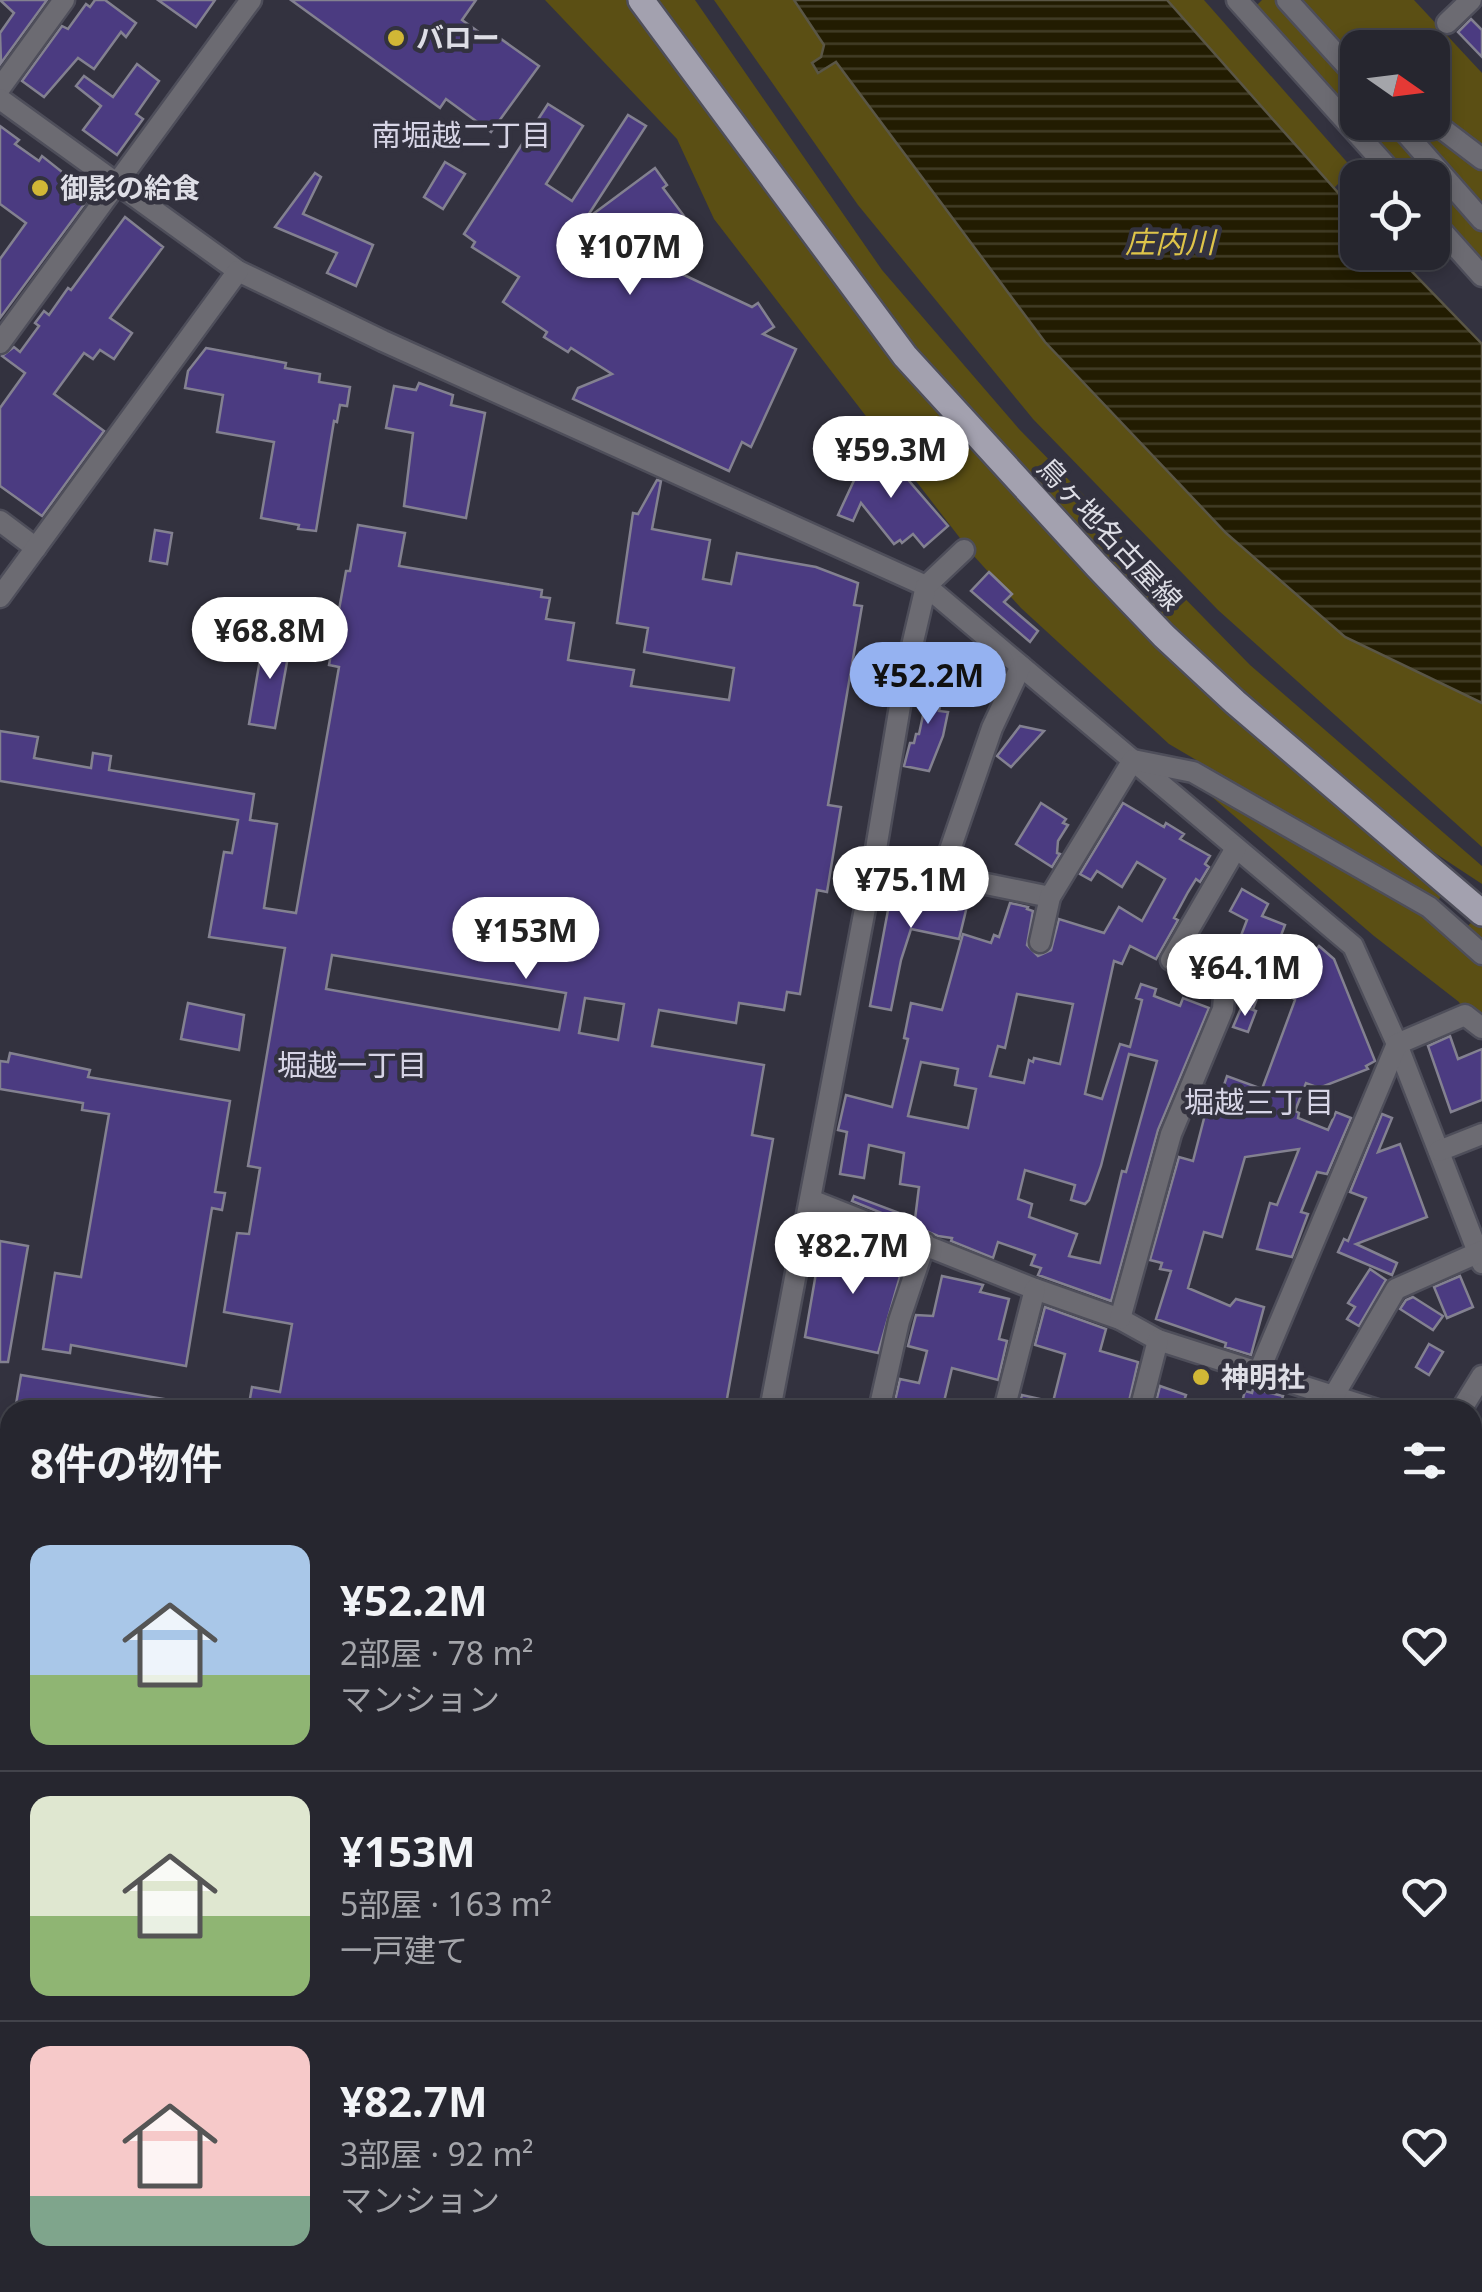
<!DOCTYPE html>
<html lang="ja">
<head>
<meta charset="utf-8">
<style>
  body { margin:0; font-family:"Noto Sans","Noto Sans JP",sans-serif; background:#2e2e37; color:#f1f3f6; height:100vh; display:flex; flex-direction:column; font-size:38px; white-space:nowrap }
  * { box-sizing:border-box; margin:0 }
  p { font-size:32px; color:#a4a5aa }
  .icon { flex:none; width:55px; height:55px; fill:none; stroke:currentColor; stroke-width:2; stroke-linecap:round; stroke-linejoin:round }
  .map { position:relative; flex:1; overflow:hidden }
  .side { position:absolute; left:0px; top:1400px; width:1482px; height:892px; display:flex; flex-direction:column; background:#26262f; border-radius:30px 30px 0 0; box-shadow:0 5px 15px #0003,0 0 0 2px #42434b }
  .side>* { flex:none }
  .needle { width:65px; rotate:104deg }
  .tools { position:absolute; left:1340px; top:30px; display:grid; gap:20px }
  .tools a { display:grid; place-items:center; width:110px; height:110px; border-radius:20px; background:#26262f; box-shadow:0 5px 15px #0003,0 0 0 2px #42434b; font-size:50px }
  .price { position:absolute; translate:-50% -85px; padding:0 22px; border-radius:35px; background:#fff; color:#222; font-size:32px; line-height:65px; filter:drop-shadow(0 2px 5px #0008) }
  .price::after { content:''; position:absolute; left:50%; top:60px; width:30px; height:22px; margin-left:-15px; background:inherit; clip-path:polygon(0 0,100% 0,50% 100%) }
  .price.current { background:#95b2f1; color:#111 }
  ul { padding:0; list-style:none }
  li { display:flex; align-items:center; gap:30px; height:250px; padding:0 30px }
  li+li { border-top:2px solid #42434b }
  li span { display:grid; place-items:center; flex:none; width:280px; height:200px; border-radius:20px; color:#555 }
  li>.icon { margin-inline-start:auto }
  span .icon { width:120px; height:120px; fill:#fffc; stroke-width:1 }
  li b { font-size:42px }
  h2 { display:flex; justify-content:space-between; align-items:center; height:120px; padding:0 30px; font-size:42px }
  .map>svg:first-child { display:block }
  .green { fill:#5b4f14 }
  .water { fill:url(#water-rules); stroke:#5a5646; stroke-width:2.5 }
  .building { fill:#4b3b81; stroke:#838190; stroke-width:2.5; fill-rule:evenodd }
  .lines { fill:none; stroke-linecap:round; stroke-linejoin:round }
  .minor-casing { stroke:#4e4e5a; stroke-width:25 }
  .major-casing { stroke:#4e4e5a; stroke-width:30 }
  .highway-casing { stroke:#4e4e5a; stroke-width:35 }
  .minor { stroke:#6c6b72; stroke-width:20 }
  .major { stroke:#a3a1af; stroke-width:25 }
  .highway { stroke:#b8b7c7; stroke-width:30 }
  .poi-dot { fill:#d1b736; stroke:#33323f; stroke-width:4 }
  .labels { text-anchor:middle; stroke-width:9; stroke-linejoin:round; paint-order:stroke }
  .poi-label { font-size:28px; font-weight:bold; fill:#dedee6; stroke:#33323f; text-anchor:start }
  .street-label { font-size:28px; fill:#dedee6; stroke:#33323f }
  .neighbourhood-label { font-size:30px; fill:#d6d4e5; stroke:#33323f }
  .water-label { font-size:30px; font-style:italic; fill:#dec449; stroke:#33323f }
</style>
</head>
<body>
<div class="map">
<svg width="1482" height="2292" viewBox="0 0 1482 2292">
  <defs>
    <pattern id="water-rules" width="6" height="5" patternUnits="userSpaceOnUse" patternTransform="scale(2.5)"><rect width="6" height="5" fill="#221c01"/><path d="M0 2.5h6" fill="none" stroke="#423d26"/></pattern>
  </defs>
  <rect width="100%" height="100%" fill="#33323f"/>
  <g class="green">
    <path d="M545 0H631L839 291 1082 567 1162 649 1274 752 1441 895 1438 902 1169 744 1021 608 973 555 714 219 677 139Z"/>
    <path d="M657 0H695L882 270 1019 429 1250 665 1482 866V884L1374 813 1171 628 923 359Z"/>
    <path d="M714 0H794L825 45 819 73 836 61 1045 342 1226 533 1345 637 1482 703V847L1218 610 1033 419 858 205Z"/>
    <path d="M1167 0H1204L1353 169 1333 189Z"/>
    <path d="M1262 0H1277L1357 91 1358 122 1385 123 1482 233V268L1433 212 1432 178 1404 177 1254 8Z"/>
    <path d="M1301 0H1414L1482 73V147L1433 109 1432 48H1358L1357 59 1352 57Z"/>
    <path d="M1410 123H1420L1482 170V204Z"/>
    <path d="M1211 796 1221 797 1440 926 1461 932 1482 913V1028L1465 1015 1459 1002 1374 936Z"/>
  </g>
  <path class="water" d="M794 0H1167L1357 214 1358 252 1394 253 1482 344V703L1345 637 1226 533 1045 342 836 62 818 73 812 63 821 57 824 45Z"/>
  <g class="building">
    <path d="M0 0H47L1 63 0 33 14 13Z"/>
    <path d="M95 0H105L136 23 126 37 121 32 94 69 78 58 44 97 22 81 62 26 68 29 86 4 90 7Z"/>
    <path d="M158 0H215L196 27Z"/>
    <path d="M291 0H476L462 20 490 40 494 34 539 66 491 132 446 99 440 108Z"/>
    <path d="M1471 19 1482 30V57L1458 32Z"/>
    <path d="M137 64 159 81 136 114 143 119 117 155 83 130 101 106 76 86 84 76 113 97Z"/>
    <path d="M548 104 583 126 546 184 572 201 628 115 646 126 585 220 655 168 667 185 663 188 684 216 671 236 685 245 669 268 752 307 758 303 774 327 763 334 796 349 751 447 742 442 729 471 573 399 578 388 612 374 571 348 568 352 544 337 547 332 503 302 519 277 472 247 475 242 464 234Z"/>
    <path d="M0 126 19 140 15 144 39 161 42 156 91 195 0 318V259L26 223 0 204Z"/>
    <path d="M445 162 465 174 443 209 424 197Z"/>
    <path d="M315 173 321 177 303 214 373 245 356 286 327 273 337 253 275 227Z"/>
    <path d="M125 217 163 247 110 318 132 333 114 359 100 350 93 359 84 353 54 394 104 431 42 516 0 486V408L25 373 2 356 14 347 20 352 39 326 35 323 44 311 49 315 68 288 71 290Z"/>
    <path d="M206 348 286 363 285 368 320 374 319 382 350 387 347 406 340 405 337 422 334 421 316 531 298 529 299 525 261 518 274 442 217 432 223 395 185 388 188 371Z"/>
    <path d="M419 383 453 395 451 405 485 413 466 518 404 506 413 433 386 428 394 386 416 390Z"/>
    <path d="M878 445 948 526 924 547 913 534 902 543 900 540 894 544 861 503 853 521 838 515 857 474 854 471 861 466 858 462Z"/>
    <path d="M657 480 661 481 652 529 710 540 703 579 731 584 737 553 816 567 858 583 854 605 862 606 828 805 841 807 827 892 817 890 800 994 787 992 784 1010 739 1003 736 1023 659 1010 652 1046 764 1065 752 1135 773 1139 725 1410H248L252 1387 280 1392 292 1324 224 1312 237 1233 249 1234 260 1168 248 1166 285 948 209 937 224 852 232 853 238 820 0 781V731L38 737 34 758 91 768 93 753 111 756 109 770 254 794 250 820 277 824 264 908 296 913 339 667 329 665 346 571H350L358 525 405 533 399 566 542 590 541 597 550 598 546 619 574 623 568 660 634 670 631 686 729 700 734 668 644 652 648 628 617 623 633 513 638 514ZM332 955 566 993 559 1030 326 989ZM585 998 624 1004 618 1040 579 1033Z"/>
    <path d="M155 530 172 533 167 564 150 561Z"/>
    <path d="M989 572 1012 594 1004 602 1038 631 1030 642 971 591Z"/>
    <path d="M264 636 291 640 275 728 249 724Z"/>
    <path d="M963 651 978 657 966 687 951 681Z"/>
    <path d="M918 680 944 685 939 711 948 712 943 736 929 771 904 766 910 743H914L916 734H919L925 706 914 704Z"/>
    <path d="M1020 726 1044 731 1011 767 997 756Z"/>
    <path d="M1041 803 1066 819 1063 823 1068 825 1058 841 1057 853 1060 854 1052 867 1016 844Z"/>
    <path d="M1123 803 1164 827 1166 823 1184 834 1180 839 1210 856 1205 864 1209 867 1200 882 1196 879 1188 892 1174 918 1178 920 1156 959 1130 946 1122 964 1114 961 1085 1094 1102 1099 1120 1044 1130 1047 1142 1000 1136 998 1141 984 1156 989 1154 996 1180 1006 1183 998 1209 1008 1158 1130 1111 1301 1038 1275 1041 1268 1031 1265 1035 1255 998 1242 993 1258 951 1241 952 1238 938 1236 852 1201 854 1196 915 1219 919 1187 900 1184 904 1153 869 1145 864 1178 840 1174 847 1132 838 1130 846 1095 892 1107 908 1039 904 1038 911 1003 942 1010 963 934 991 943 994 935 999 937 1010 903 1028 907 1027 909 1033 911 1027 945 1038 956 1051 950 1059 919 1104 933 1119 907 1142 921 1165 879 1137 862 1122 887 1097 871 1091 880 1080 874ZM1017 994 1073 1004 1060 1064 1034 1058 1033 1062 1029 1060 1024 1083 990 1076 998 1046 1005 1048ZM1129 1054 1157 1061 1126 1172 1122 1171 1100 1263 1069 1256 1077 1234 1029 1217 1032 1204 1018 1199 1025 1170 1075 1185 1071 1200 1085 1204 1089 1200 1101 1166ZM921 1062 958 1069 955 1085 976 1089 968 1128 908 1116Z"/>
    <path d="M884 881 968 902 959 939 911 929 901 960 891 1010 870 1006 889 905 880 903Z"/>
    <path d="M1242 889 1268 904 1262 916 1285 925 1253 1009 1237 1001 1240 982 1232 972 1220 967 1226 951 1234 954 1247 920 1230 911Z"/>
    <path d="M1319 946 1334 959 1375 1061 1366 1066 1368 1069 1319 1088 1306 1083 1295 1111 1299 1113 1298 1118 1328 1130 1336 1112 1351 1118 1327 1174 1317 1172 1301 1212 1308 1214 1292 1257 1257 1249 1270 1203 1277 1205 1299 1149 1245 1157 1222 1237 1204 1232 1188 1288 1230 1306 1236 1299 1264 1307 1251 1355 1225 1347 1226 1343 1156 1319 1171 1271 1160 1269 1162 1263 1150 1260 1179 1157 1193 1161 1208 1103 1200 1100 1206 1086 1222 1091 1227 1076 1262 1089 1295 1000 1291 996 1295 978 1291 977Z"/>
    <path d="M188 1003 244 1015 239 1050 181 1039Z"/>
    <path d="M1242 1006 1256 1011 1248 1032 1233 1027Z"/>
    <path d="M1450 1036 1458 1059 1482 1049V1100L1451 1112 1428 1046Z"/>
    <path d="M10 1053 90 1070 88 1077 230 1101 215 1192 225 1193 222 1210 212 1208 186 1366 71 1345 70 1353 43 1349 55 1273 81 1277 109 1114 82 1110 83 1103 0 1089V1061L8 1062Z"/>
    <path d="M1382 1114 1392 1118 1378 1152 1400 1144 1427 1217 1356 1244 1397 1263 1392 1275 1338 1252 1344 1239 1348 1241 1366 1198 1350 1192Z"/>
    <path d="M0 1241 28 1246 8 1362H0Z"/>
    <path d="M821 1244 867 1254 868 1248 902 1254 900 1276 878 1353 805 1337Z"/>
    <path d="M1370 1269 1386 1280 1359 1326 1347 1319 1355 1307 1348 1303Z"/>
    <path d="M942 1276 983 1285 980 1292 1009 1299 999 1339 1007 1341 998 1380 952 1368 942 1410H893L900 1379 919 1383 927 1351 908 1346 916 1315 933 1316Z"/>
    <path d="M1460 1276 1473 1307 1447 1318 1434 1287Z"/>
    <path d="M1413 1297 1443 1316 1433 1330 1400 1309 1406 1300Z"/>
    <path d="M1045 1307 1106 1329 1100 1351 1138 1362 1127 1410H1018L1022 1395 1053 1402 1065 1354 1035 1345Z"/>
    <path d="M1429 1344 1443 1352 1429 1375 1416 1367Z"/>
    <path d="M21 1375 182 1402V1410H15Z"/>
    <path d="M1160 1386 1186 1395 1181 1410H1154Z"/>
    <path d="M1253 1389 1283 1396 1279 1410H1240L1245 1391 1252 1393Z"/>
  </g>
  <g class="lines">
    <defs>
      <g id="minor">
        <path d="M1237 0 1397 178"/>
        <path d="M1287 0 1358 78"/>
        <path d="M1447 23 1471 0"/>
        <path d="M0 88 64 0"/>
        <path d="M0 99 238 271 383 341 926 586 1353 946 1397 1044 1482 1263"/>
        <path d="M1432 121 1482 159"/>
        <path d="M1396 122 1482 220"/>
        <path d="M1432 220 1482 276"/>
        <path d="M0 343 251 0"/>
        <path d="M0 521 36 548"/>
        <path d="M0 597 238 271"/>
        <path d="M874 861 1050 897"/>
        <path d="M942 873 992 728 1021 666"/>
        <path d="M1040 942 1050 897 1133 760 1193 772 1429 907 1482 954"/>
        <path d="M1439 1151 1482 1134"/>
        <path d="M811 1200 1035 1289 1120 1319 1158 1340 1377 1410"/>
        <path d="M1120 1319 1171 1134 1223 1009 1225 984 1171 960 1236 848"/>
        <path d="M1258 1374 1397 1044 1465 1015 1482 1028"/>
        <path d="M1330 1408 1333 1397 1396 1289 1482 1251"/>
        <path d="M770 1410 874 861 905 676 926 586 964 550"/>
        <path d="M879 1410 899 1321 925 1243"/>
        <path d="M1004 1410 1035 1289"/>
        <path d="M1140 1410 1158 1340"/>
        <path d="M1461 1410 1482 1376"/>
        <path d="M1472 1439 1482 1443"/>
        <path d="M1472 1784 1482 1787"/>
        <path d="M0 1871 10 1873"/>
        <path d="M0 2090 10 2093"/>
        <path d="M1472 2091 1482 2095"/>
        <path d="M1472 2266 1482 2270"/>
        <path d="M626 2282 658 2292"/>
        <path d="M60 2292 63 2282"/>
        <path d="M559 2292 562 2282"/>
        <path d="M718 2292 721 2282"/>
        <path d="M848 2292 851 2282"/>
        <path d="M972 2292 974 2282"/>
        <path d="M1097 2292 1099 2282"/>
        <path d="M1221 2292 1224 2282"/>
        <path d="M1327 2292 1330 2282"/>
        <path d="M1373 2292 1376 2282"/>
      </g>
      <path id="major" d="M641 0 905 356 1097 566 1164 636 1235 702 1482 913"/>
      <g id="highway">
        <path d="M0 1724 10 1725"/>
        <path d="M1472 1737 1482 1700"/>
        <path d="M0 1771 10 1772"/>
        <path d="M1472 1900 1482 1865"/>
        <path d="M1472 1941 1482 1905"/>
        <path d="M1351 2292 1354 2282"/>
      </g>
    </defs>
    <use href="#minor" class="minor-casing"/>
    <use href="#major" class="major-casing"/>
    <use href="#highway" class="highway-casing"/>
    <use href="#minor" class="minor"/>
    <use href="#major" class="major"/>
    <use href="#highway" class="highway"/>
  </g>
  <g class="poi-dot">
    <circle cx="396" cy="38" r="10"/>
    <circle cx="40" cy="188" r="10"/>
    <circle cx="1201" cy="1377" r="10"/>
  </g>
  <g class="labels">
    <g class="poi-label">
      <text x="416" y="48">バロー</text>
      <text x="60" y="198">御影の給食</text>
      <text x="1221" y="1387">神明社</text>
    </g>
    <g class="street-label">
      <text transform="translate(1110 534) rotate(47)" y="10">鳥ヶ地名古屋線</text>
    </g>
    <g class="neighbourhood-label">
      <text x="461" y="146">南堀越二丁目</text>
      <text x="352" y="1076">堀越一丁目</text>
      <text x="1259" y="1113">堀越三丁目</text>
    </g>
    <g class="water-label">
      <text x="1170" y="253">庄内川</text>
    </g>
  </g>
</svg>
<div class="tools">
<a><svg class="needle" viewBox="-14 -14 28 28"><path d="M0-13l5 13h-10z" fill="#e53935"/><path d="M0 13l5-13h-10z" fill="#a4a5aa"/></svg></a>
<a><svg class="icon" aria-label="locate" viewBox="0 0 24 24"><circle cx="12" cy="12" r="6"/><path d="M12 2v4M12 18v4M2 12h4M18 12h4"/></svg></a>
</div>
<b class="price" style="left:630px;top:298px">¥107M</b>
<b class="price" style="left:891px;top:501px">¥59.3M</b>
<b class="price" style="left:270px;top:682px">¥68.8M</b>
<b class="price current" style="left:928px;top:727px">¥52.2M</b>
<b class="price" style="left:911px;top:931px">¥75.1M</b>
<b class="price" style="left:526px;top:982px">¥153M</b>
<b class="price" style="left:1245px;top:1019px">¥64.1M</b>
<b class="price" style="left:853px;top:1297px">¥82.7M</b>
<section class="side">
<h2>8件の物件<svg class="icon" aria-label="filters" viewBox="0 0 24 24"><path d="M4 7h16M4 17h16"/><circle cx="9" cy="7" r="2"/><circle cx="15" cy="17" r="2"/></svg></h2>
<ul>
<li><span style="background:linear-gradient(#a9c7e8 65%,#8fb573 0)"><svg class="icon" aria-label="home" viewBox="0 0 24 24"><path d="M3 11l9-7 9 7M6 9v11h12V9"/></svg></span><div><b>¥52.2M</b><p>2部屋 · 78 m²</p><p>マンション</p></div><svg class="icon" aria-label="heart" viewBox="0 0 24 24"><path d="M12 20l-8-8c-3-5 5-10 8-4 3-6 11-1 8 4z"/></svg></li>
<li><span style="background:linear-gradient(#dfe7d0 60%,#8fb573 0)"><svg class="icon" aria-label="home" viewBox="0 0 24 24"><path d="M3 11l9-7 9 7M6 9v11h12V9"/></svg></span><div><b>¥153M</b><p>5部屋 · 163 m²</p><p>一戸建て</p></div><svg class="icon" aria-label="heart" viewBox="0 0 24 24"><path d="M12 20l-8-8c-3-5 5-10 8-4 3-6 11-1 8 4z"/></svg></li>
<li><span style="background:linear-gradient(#f6c9c9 75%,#7fa58c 0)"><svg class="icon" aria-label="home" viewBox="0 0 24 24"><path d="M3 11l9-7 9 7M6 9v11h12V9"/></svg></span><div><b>¥82.7M</b><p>3部屋 · 92 m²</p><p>マンション</p></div><svg class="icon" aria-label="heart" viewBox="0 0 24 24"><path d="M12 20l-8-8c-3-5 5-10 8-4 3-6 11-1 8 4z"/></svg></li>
</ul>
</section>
</div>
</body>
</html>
